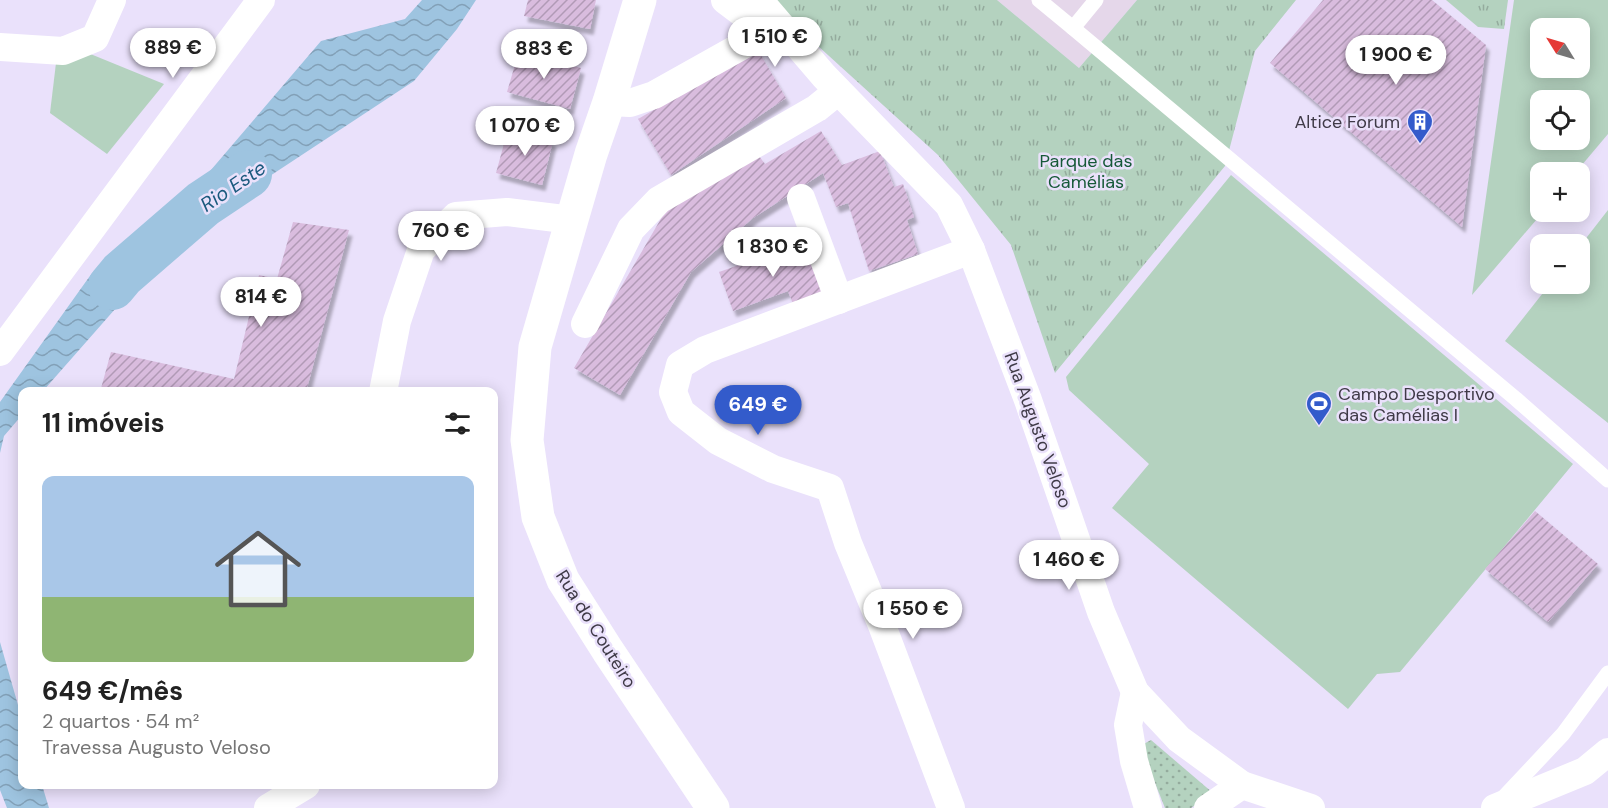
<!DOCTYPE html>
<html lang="pt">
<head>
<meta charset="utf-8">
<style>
  body { margin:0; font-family:"DM Sans",sans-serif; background:#f2f2f2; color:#222; height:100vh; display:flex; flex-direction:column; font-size:22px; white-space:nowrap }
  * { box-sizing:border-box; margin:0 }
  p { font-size:20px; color:#767676 }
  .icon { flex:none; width:33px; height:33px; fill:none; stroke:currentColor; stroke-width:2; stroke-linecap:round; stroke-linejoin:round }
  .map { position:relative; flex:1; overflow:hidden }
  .side { position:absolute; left:18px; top:387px; width:480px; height:402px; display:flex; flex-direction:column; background:#fff; border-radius:12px; box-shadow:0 3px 15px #0003 }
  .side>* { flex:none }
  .needle { width:39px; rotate:307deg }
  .fabs { position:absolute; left:1530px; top:18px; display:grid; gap:12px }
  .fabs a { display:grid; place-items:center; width:60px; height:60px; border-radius:12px; background:#fff; box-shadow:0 3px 15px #0003; font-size:30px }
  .price { position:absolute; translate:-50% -51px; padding:0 14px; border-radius:21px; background:#fff; color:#222; font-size:20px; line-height:39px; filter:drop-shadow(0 2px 3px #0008) }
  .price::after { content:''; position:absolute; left:50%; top:36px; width:18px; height:14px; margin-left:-9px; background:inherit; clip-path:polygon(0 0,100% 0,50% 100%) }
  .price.on { background:#335bcb; color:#fff }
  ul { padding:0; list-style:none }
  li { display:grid; align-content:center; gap:12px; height:318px; padding:0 24px }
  li span { display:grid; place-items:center; height:186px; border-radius:12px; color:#555 }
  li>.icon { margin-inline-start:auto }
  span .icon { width:108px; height:108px; fill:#fffc; stroke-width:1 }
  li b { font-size:26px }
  h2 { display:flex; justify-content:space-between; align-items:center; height:72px; padding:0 24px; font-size:26px }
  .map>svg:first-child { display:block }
  .commercial { fill:#e5d7ea }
  .grass { fill:url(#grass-dots) }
  .park { fill:url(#park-tufts) }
  .garden { fill:#b4d2bf; fill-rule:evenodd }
  .water { fill:url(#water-waves) }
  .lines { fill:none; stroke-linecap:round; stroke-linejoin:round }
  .river { stroke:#9ec4e0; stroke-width:48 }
  .building { fill:url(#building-hatch); filter:url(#shadow) }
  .service { stroke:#fff; stroke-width:15 }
  .minor { stroke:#fff; stroke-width:28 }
  .secondary { stroke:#fff; stroke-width:33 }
  .labels { text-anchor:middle; stroke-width:5; stroke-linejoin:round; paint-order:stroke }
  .poi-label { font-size:18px; fill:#3f3a47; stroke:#eae1fb; text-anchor:end }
  .park-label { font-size:18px; fill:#165938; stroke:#eae1fb }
  .street-label { font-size:18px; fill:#3f3a47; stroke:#eae1fb }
  .water-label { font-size:20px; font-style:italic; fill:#1b5a7e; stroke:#eae1fb }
</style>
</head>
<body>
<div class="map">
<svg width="1608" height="808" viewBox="0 0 1608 808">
  <defs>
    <pattern id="grass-dots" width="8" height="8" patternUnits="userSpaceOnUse" patternTransform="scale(1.5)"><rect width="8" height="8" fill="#b4d2bf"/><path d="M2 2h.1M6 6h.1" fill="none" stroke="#94ab9d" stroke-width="1.8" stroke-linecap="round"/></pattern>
    <pattern id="park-tufts" width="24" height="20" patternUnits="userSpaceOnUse" patternTransform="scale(1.5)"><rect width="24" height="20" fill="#b4d2bf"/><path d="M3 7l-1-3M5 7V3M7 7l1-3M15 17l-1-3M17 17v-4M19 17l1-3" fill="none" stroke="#94ab9d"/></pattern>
    <pattern id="water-waves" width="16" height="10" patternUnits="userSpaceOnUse" patternTransform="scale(1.5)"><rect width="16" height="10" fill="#9ec4e0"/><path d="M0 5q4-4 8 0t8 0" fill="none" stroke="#82a0b7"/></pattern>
    <pattern id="building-hatch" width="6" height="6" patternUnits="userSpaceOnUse" patternTransform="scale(1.5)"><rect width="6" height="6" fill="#d9bcde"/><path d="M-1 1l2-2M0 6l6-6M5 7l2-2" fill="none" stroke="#b19ab6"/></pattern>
    <filter id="shadow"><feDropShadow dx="3.5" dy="6" stdDeviation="1.5" flood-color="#0004"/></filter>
  </defs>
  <rect width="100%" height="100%" fill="#eae1fb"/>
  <path class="commercial" d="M997 0H1137L1079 68Z"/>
  <path class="grass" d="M1151 740 1213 793 1191 808H1165L1140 746Z"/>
  <g class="park">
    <path d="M771 0H997L1079 68 1137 0H1296L1255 51 1225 166 1055 373 1011 245 938 155 785 16Z"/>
    <path d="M1446 0H1508L1504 29 1478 27Z"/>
  </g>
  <g class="garden">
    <path d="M1514 0H1608V134L1576 172H1540V212H1543L1472 295ZM1540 28H1580V68H1540ZM1540 100H1580V140H1540Z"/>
    <path d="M88 53 164 84 107 154 50 113 56 63Z"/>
    <path d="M1231 175 1573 464 1400 672 1377 674 1348 709 1112 508 1149 464 1069 390 1066 377Z"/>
    <path d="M1608 210V423L1505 341 1550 284H1580V246Z"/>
  </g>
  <g class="water">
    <path d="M422 0H476L457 29 414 81 206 218 181 205 321 41 405 19Z"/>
    <path d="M142 231 152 233 167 250 43 391 22 392V415L4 436 0 453V402L92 273Z"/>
    <path d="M0 642 22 719V784L42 785 49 808H7L0 790Z"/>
  </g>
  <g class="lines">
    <path class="river" d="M112 286 122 274 203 204 248 174"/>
  </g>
  <g class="building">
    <path d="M528 0H596L590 29 524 16Z"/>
    <path d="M1323 0H1432L1486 45 1462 227 1270 63Z"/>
    <path d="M758 50 786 98 671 175 638 119Z"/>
    <path d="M519 51 581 68 570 109 507 92Z"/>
    <path d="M508 129 553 141 542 185 496 173Z"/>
    <path d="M821 131 842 165 880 151 894 187 903 184 914 217 907 220 918 254 869 271 848 203 836 207 823 173 753 218 691 272 620 395 574 368 666 210 759 156 765 164Z"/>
    <path d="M293 222 349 230 306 392H100L111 352 234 379 259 275 277 279Z"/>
    <path d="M805 242 825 293 793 304 788 291 733 311 719 272Z"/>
    <path d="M1535 511 1598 564 1548 622 1485 569Z"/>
  </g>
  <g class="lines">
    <g class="service">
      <path d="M1039 0 1073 28 1096 0"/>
      <path d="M1073 28 1516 399 1608 480"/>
      <path d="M1504 797 1563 734 1608 673"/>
    </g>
    <g class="minor">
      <path d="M725 0 770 34"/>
      <path d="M759 0 824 76 949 205 971 250 1028 400 1101 612 1135 692 1179 739 1242 785 1311 808"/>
      <path d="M0 47 63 51 95 38 112 0"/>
      <path d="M609 102 630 103 654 95 754 39 758 31 756 23"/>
      <path d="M801 198 839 300"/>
      <path d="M585 324 631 229 659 200 817 108 838 91"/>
      <path d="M0 352 261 0"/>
      <path d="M383 392 397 321 421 250 456 216 507 212 572 220"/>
      <path d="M1135 692 1128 725 1134 761 1148 808"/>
      <path d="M268 808 306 785"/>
      <path d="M951 808 883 628 848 543 830 488 773 469 718 441 681 412 673 392 680 365 705 350 971 250"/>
      <path d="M1208 808 1242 785"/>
      <path d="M1495 808 1585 771 1608 752"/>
    </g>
    <path class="secondary" d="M640 0 609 102 591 154 535 347 527 440 538 517 563 580 608 651 713 808"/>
  </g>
  <defs>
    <symbol id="building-pin" viewBox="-11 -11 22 30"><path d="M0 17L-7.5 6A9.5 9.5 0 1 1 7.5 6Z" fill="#335bcb" stroke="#eae1fb"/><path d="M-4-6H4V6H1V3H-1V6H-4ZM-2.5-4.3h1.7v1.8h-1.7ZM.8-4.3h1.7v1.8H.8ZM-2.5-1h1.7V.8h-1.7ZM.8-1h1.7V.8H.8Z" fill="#fff"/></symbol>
    <symbol id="stadium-pin" viewBox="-11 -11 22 30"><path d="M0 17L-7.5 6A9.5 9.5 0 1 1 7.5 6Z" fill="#335bcb" stroke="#eae1fb"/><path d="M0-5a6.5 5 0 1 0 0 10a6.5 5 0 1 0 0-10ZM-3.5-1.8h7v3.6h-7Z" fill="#fff"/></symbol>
  </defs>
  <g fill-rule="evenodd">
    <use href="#building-pin" x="1405" y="107" width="30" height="40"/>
    <use href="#stadium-pin" x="1304" y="389" width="30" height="40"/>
  </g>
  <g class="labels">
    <g class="poi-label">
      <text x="1400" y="128">Altice Forum</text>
      <text x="1338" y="400" text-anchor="start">Campo Desportivo<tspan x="1338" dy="21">das Camélias I</tspan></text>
    </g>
    <g class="park-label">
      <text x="1086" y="167">Parque das<tspan x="1086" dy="21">Camélias</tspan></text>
    </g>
    <g class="street-label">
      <text transform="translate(1038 430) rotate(70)" y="6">Rua Augusto Veloso</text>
      <text transform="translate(596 629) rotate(58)" y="6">Rua do Couteiro</text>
    </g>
    <g class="water-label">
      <text transform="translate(233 186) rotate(-34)" y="7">Rio Este</text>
    </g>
  </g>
</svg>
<div class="fabs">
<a><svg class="needle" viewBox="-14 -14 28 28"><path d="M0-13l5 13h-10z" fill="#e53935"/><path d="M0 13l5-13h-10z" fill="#767676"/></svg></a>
<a><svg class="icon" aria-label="locate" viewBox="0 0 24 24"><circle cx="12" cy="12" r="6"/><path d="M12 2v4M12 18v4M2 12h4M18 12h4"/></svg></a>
<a>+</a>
<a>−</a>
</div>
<b class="price" style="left:775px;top:68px">1 510 €</b>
<b class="price" style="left:173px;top:79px">889 €</b>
<b class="price" style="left:544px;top:80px">883 €</b>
<b class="price" style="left:1396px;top:86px">1 900 €</b>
<b class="price" style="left:525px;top:157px">1 070 €</b>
<b class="price" style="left:441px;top:262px">760 €</b>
<b class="price" style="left:773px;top:278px">1 830 €</b>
<b class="price" style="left:261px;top:328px">814 €</b>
<b class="price on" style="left:758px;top:436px">649 €</b>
<b class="price" style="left:1069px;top:591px">1 460 €</b>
<b class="price" style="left:913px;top:640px">1 550 €</b>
<section class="side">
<h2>11 imóveis<svg class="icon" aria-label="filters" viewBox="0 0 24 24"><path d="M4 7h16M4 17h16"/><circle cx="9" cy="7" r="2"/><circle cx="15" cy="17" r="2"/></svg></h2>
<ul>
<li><span style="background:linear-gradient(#a9c7e8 65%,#8fb573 0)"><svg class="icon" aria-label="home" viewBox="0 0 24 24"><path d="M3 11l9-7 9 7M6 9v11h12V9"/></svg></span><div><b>649 €/mês</b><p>2 quartos · 54 m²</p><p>Travessa Augusto Veloso</p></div></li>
</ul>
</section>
</div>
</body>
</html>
